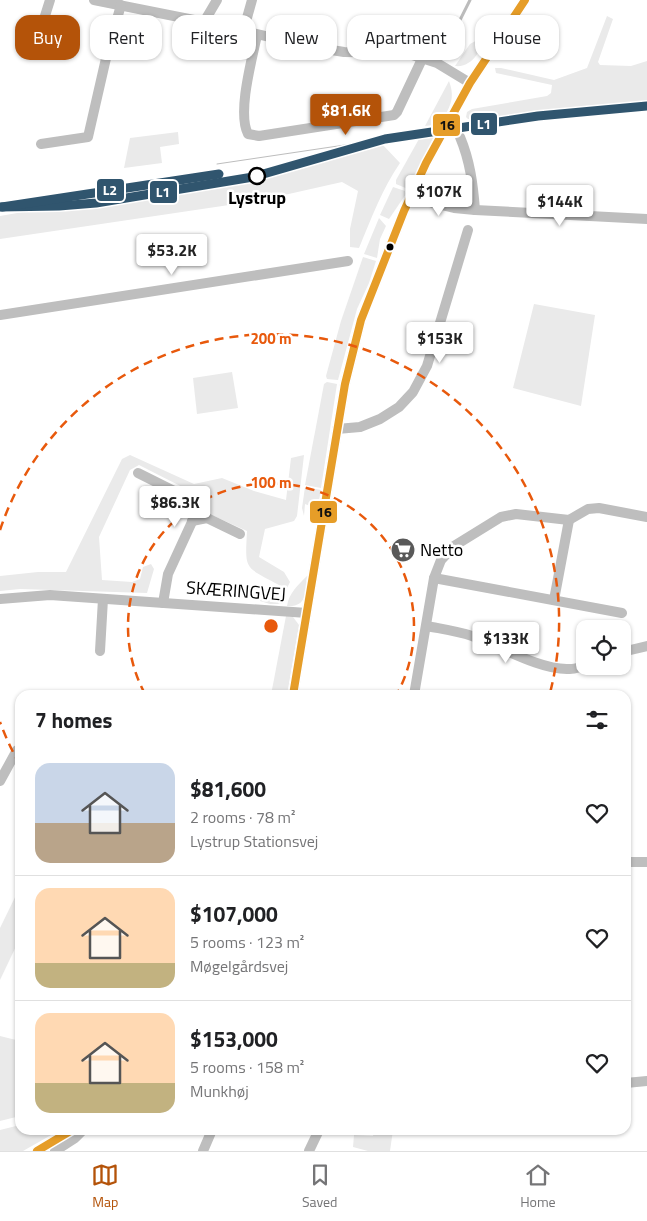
<!DOCTYPE html>
<html lang="en">
<head>
<meta charset="utf-8">
<style>
  body { margin:0; font-family:"Titillium Web",sans-serif; background:#f6f6f6; color:#202124; height:100vh; display:flex; flex-direction:column; font-size:19px; white-space:nowrap }
  * { box-sizing:border-box; margin:0 }
  p { font-size:16px; color:#757577 }
  .icon { flex:none; width:28px; height:28px; fill:none; stroke:currentColor; stroke-width:2; stroke-linecap:round; stroke-linejoin:round }
  .map { position:relative; flex:1; overflow:hidden }
  .side { position:absolute; left:15px; top:690px; width:616px; height:445px; display:flex; flex-direction:column; background:#fff; border-radius:15px; box-shadow:0 1px 4px #0004 }
  .side>* { flex:none }
  .guide { position:absolute; left:15px; top:15px; width:618px; height:45px; display:flex; gap:10px }
  .controls { position:absolute; left:576px; top:620px; display:grid; gap:10px }
  .controls a { display:grid; place-items:center; width:55px; height:55px; border-radius:10px; background:#fff; box-shadow:0 1px 4px #0004; font-size:25px }
  .price { position:absolute; translate:-50% -42px; padding:0 11px; border-radius:5px; background:#fff; color:#222; font-size:16px; line-height:32px; filter:drop-shadow(0 1px 2px #0008) }
  .price::after { content:''; position:absolute; left:50%; top:30px; width:15px; height:11px; margin-left:-8px; background:inherit; clip-path:polygon(0 0,100% 0,50% 100%) }
  .price.selected { background:#b45309; color:#fff }
  ul { padding:0; list-style:none }
  li { display:flex; align-items:center; gap:15px; height:125px; padding:0 20px }
  li+li { border-top:1px solid #e0e0e0 }
  li span { display:grid; place-items:center; flex:none; width:140px; height:100px; border-radius:15px; color:#555 }
  li>.icon { margin-inline-start:auto }
  span .icon { width:60px; height:60px; fill:#fffc; stroke-width:1 }
  li b { font-size:21px }
  h2 { display:flex; justify-content:space-between; align-items:center; height:60px; padding:0 20px; font-size:21px }
  .chip { padding:0 18px; border-radius:15px; background:#fff; box-shadow:0 1px 4px #0004; font-size:18px; line-height:45px }
  .chip.selected { background:#b45309; color:#fff }
  .menu { display:flex; justify-content:space-around; align-items:center; height:70px; border-top:1px solid #e0e0e0; background:#fff; font-size:14px; color:#757577 }
  .menu a { display:grid; justify-items:center; gap:2px }
  .menu .selected { color:#b45309 }
  .map>svg:first-child { display:block }
  .green { fill:#eaeaea }
  .lines { fill:none; stroke-linecap:round; stroke-linejoin:round }
  .stream { stroke:#bcbcbc; stroke-width:3 }
  .minor { stroke:#bebebe; stroke-width:10 }
  .tram { stroke:#bdbdbd; stroke-width:1 }
  .bus-1-casing { stroke:#fff; stroke-width:11 }
  .bus-1 { stroke:#e69d28; stroke-width:8 }
  .rail-1-casing { stroke:#fff; stroke-width:12 }
  .rail-2-casing { stroke:#fff; stroke-width:12 }
  .rail-1 { stroke:#30556e; stroke-width:9 }
  .rail-2 { stroke:#30556e; stroke-width:9 }
  .ring { fill:none; stroke:#e8590c; stroke-width:2.5; stroke-dasharray:9 6 }
  .stop-dot { fill:#fff; stroke:#000; stroke-width:2.5 }
  .bus-dot { fill:#000; stroke:#fff; stroke-width:2 }
  .labels { text-anchor:middle; stroke-width:5; stroke-linejoin:round; paint-order:stroke }
  .stop-label { font-size:18px; font-weight:bold; fill:#000; stroke:#fff }
  .poi-label { font-size:18px; fill:#000; stroke:#fff; text-anchor:start }
  .street-label { font-size:18px; fill:#000; stroke:#fff }
  .centre { fill:#e8590c; stroke:#fff; stroke-width:2.5 }
  .ring-label { font-size:15px; text-anchor:middle; font-weight:bold; fill:#e8590c; stroke:#fff; stroke-width:5; stroke-linejoin:round; paint-order:stroke }
  .line-badge { stroke:#fff; stroke-width:2 }
  .badge-label { font-size:14px; text-anchor:middle; font-weight:bold; fill:#fff }
  .pale-badge-label { font-size:14px; text-anchor:middle; font-weight:bold; fill:#111 }
</style>
</head>
<body>
<div class="map">
<svg width="647" height="1151" viewBox="0 0 647 1151">
  <rect width="100%" height="100%" fill="#fff"/>
  <g class="green">
    <path d="M607 16 613 19 598 62 600 65 631 66 647 61V102L585 106 498 118 468 119 466 117 467 112 472 109 547 96 551 93 552 85 496 73 495 68H501L554 80 587 68Z"/>
    <path d="M490 33C481 47 474 68 455 66L470 44Z"/>
    <path d="M449 81C456 100 449 107 441 124L425 126Z"/>
    <path d="M178 132 179 144 160 147 162 163 124 168 130 138Z"/>
    <path d="M434 136 408 189 396 184V180L419 139Z"/>
    <path d="M383 145 400 163C382 189 371 219 359 248L350 247V229L358 191 342 182 262 200 0 239V216L23 212 73 210 227 186 295 170 374 146Z"/>
    <path d="M393 187 405 191 406 194 389 219 380 215Z"/>
    <path d="M379 218 386 226 380 239 377 258 364 254Z"/>
    <path d="M363 257 376 261 369 283 357 309 338 380 327 379 326 376 341 321Z"/>
    <path d="M534 304 595 315 581 406 513 388Z"/>
    <path d="M232 372 238 408 197 414 193 378Z"/>
    <path d="M327 382 337 384 321 488 305 485 324 384Z"/>
    <path d="M130 455 194 484 222 478 254 491 286 500 291 458 304 455 297 516 294 521 265 529 259 557 284 572 290 582 283 596 282 604H270L260 601 258 595 261 593C267 593 275 593 279 588V585C244 566 245 571 247 531L205 512 198 495 139 465 130 470 99 537 102 580 132 582 140 579 143 567 151 564 154 569 147 593 20 589 0 591V576L38 572H66L122 459Z"/>
    <path d="M305 487 321 490 316 516H313L309 513 310 506 305 504 304 516 302 508Z"/>
    <path d="M307 576C305 592 308 607 287 606 289 593 298 585 307 576Z"/>
    <path d="M286 616 293 617 299 625 287 695H271Z"/>
    <path d="M20 887V938L0 980V928Z"/>
    <path d="M0 1036 20 1041V1116L0 1121Z"/>
    <path d="M20 1125V1130H60L23 1151H0V1130Z"/>
    <path d="M374 1130H393L390 1151H368L353 1147 354 1135 373 1136Z"/>
  </g>
  <g class="lines">
    <path class="stream" d="M443 54 470 0"/>
    <g class="minor">
      <path d="M94 0 204 22 313 47 344 52 406 53 437 63 470 83"/>
      <path d="M204 22 217 0"/>
      <path d="M243 32 252 0"/>
      <path d="M257 35C252 59 237 113 248 134L259 136 394 115 397 112 423 57"/>
      <path d="M33 54 50 0"/>
      <path d="M460 137C470 161 473 184 475 210"/>
      <path d="M41 144 88 137 107 54 121 5"/>
      <path d="M411 196 417 199 454 208 475 210 647 219"/>
      <path d="M0 315 348 261"/>
      <path d="M337 429 360 427 380 419 399 407 413 392 427 366 468 230"/>
      <path d="M138 473 192 500 197 511 168 574 163 603"/>
      <path d="M192 521 207 518 240 534"/>
      <path d="M434 578 622 613"/>
      <path d="M0 599 50 595 307 613"/>
      <path d="M554 600 569 520"/>
      <path d="M427 626C442 629 457 631 472 636 499 646 542 671 570 669 575 669 580 667 585 666"/>
      <path d="M100 651 103 599"/>
      <path d="M622 652 647 646"/>
      <path d="M293 695 345 384 361 320 404 211 426 163 470 83 525 0"/>
      <path d="M414 695 434 578 441 560 454 546 501 517 516 514 569 520 588 509 599 508 647 517"/>
      <path d="M0 781 17 750"/>
      <path d="M626 862H647"/>
      <path d="M626 1083 647 1081"/>
      <path d="M37 1151 72 1130"/>
      <path d="M55 1151 75 1138 83 1130"/>
      <path d="M203 1151 212 1130"/>
      <path d="M309 1151 319 1130"/>
    </g>
    <path class="tram" d="M217 164 385 139"/>
    <defs>
      <g id="bus-1">
        <path d="M293 695 345 384 361 320 404 211 426 163 470 83 525 0"/>
        <path d="M37 1151 72 1130"/>
      </g>
    </defs>
    <use href="#bus-1" class="bus-1-casing"/>
    <use href="#bus-1" class="bus-1"/>
    <defs>
      <path id="rail-1" d="M0 207 59 206 96 203 253 177 385 139 538 116 647 106"/>
      <path id="rail-2" d="M2 207 219 174"/>
    </defs>
    <use href="#rail-1" class="rail-1-casing"/>
    <use href="#rail-2" class="rail-2-casing"/>
    <use href="#rail-1" class="rail-1"/>
    <use href="#rail-2" class="rail-2"/>
  </g>
  <g class="ring">
    <path d="M145 694A143 143 0 1 1 397 694"/>
    <path d="M20 765A287 287 0 0 1 0 722M0 530A287 287 0 0 1 550 693"/>
  </g>
  <defs>
    <symbol id="supermarket-disc" viewBox="-11 -11 22 22"><circle r="9.5" fill="#595959" stroke="#fff"/><path d="M-6-5.5h2.5l.6 2H6L4.5 2H-2.5L-4.4-4H-6ZM-1.5 3.2a1.3 1.3 0 1 0 .1 0ZM3 3.2a1.3 1.3 0 1 0 .1 0Z" fill="#fff"/></symbol>
  </defs>
  <g fill-rule="evenodd">
    <use href="#supermarket-disc" x="389" y="536" width="28" height="28"/>
  </g>
  <circle class="stop-dot" cx="257" cy="176" r="8"/>
  <circle class="bus-dot" cx="390" cy="247" r="4.5"/>
  <g class="labels">
    <g class="stop-label">
      <text x="257" y="204">Lystrup</text>
    </g>
    <g class="poi-label">
      <text x="420" y="556">Netto</text>
    </g>
    <g class="street-label">
      <text transform="translate(236 591) rotate(4)" y="6">SKÆRINGVEJ</text>
    </g>
  </g>
  <circle cx="271" cy="626" r="8" class="centre"/>
  <g class="ring-label">
    <text x="271" y="344">200 m</text>
    <text x="271" y="488">100 m</text>
  </g>
  <g class="line-badge">
    <rect x="470" y="112" width="28" height="24" rx="5" fill="#30556e"/>
    <rect x="432" y="113" width="29" height="24" rx="5" fill="#e69d28"/>
    <rect x="96" y="178" width="29" height="24" rx="5" fill="#30556e"/>
    <rect x="149" y="180" width="29" height="24" rx="5" fill="#30556e"/>
    <rect x="309" y="500" width="29" height="24" rx="5" fill="#e69d28"/>
  </g>
  <g class="badge-label">
    <text x="484" y="129">L1</text>
    <text x="110" y="195">L2</text>
    <text x="163" y="197">L1</text>
  </g>
  <g class="pale-badge-label">
    <text x="447" y="130">16</text>
    <text x="324" y="517">16</text>
  </g>
</svg>
<div class="controls">
<a><svg class="icon" aria-label="locate" viewBox="0 0 24 24"><circle cx="12" cy="12" r="6"/><path d="M12 2v4M12 18v4M2 12h4M18 12h4"/></svg></a>
</div>
<b class="price selected" style="left:346px;top:136px">$81.6K</b>
<b class="price" style="left:439px;top:217px">$107K</b>
<b class="price" style="left:560px;top:227px">$144K</b>
<b class="price" style="left:172px;top:276px">$53.2K</b>
<b class="price" style="left:440px;top:364px">$153K</b>
<b class="price" style="left:175px;top:528px">$86.3K</b>
<b class="price" style="left:506px;top:664px">$133K</b>
<div class="guide">
<a class="chip selected">Buy</a>
<a class="chip">Rent</a>
<a class="chip">Filters</a>
<a class="chip">New</a>
<a class="chip">Apartment</a>
<a class="chip">House</a>
</div>
<section class="side">
<h2>7 homes<svg class="icon" aria-label="filters" viewBox="0 0 24 24"><path d="M4 7h16M4 17h16"/><circle cx="9" cy="7" r="2"/><circle cx="15" cy="17" r="2"/></svg></h2>
<ul>
<li><span style="background:linear-gradient(#c9d6e8 60%,#b9a48a 0)"><svg class="icon" aria-label="home" viewBox="0 0 24 24"><path d="M3 11l9-7 9 7M6 9v11h12V9"/></svg></span><div><b>$81,600</b><p>2 rooms · 78 m²</p><p>Lystrup Stationsvej</p></div><svg class="icon" aria-label="heart" viewBox="0 0 24 24"><path d="M12 20l-8-8c-3-5 5-10 8-4 3-6 11-1 8 4z"/></svg></li>
<li><span style="background:linear-gradient(#ffd9b3 75%,#c2b280 0)"><svg class="icon" aria-label="home" viewBox="0 0 24 24"><path d="M3 11l9-7 9 7M6 9v11h12V9"/></svg></span><div><b>$107,000</b><p>5 rooms · 123 m²</p><p>Møgelgårdsvej</p></div><svg class="icon" aria-label="heart" viewBox="0 0 24 24"><path d="M12 20l-8-8c-3-5 5-10 8-4 3-6 11-1 8 4z"/></svg></li>
<li><span style="background:linear-gradient(#ffd9b3 70%,#c2b280 0)"><svg class="icon" aria-label="home" viewBox="0 0 24 24"><path d="M3 11l9-7 9 7M6 9v11h12V9"/></svg></span><div><b>$153,000</b><p>5 rooms · 158 m²</p><p>Munkhøj</p></div><svg class="icon" aria-label="heart" viewBox="0 0 24 24"><path d="M12 20l-8-8c-3-5 5-10 8-4 3-6 11-1 8 4z"/></svg></li>
</ul>
</section>
</div>
<nav class="menu">
<a class="selected"><svg class="icon" aria-label="map" viewBox="0 0 24 24"><path d="M3 6l6-2 6 2 6-2v14l-6 2-6-2-6 2zM9 4v14M15 6v14"/></svg>Map</a>
<a><svg class="icon" aria-label="saved" viewBox="0 0 24 24"><path d="M7 4h10v16l-5-4-5 4z"/></svg>Saved</a>
<a><svg class="icon" aria-label="home" viewBox="0 0 24 24"><path d="M3 11l9-7 9 7M6 9v11h12V9"/></svg>Home</a>
</nav>
</body>
</html>
